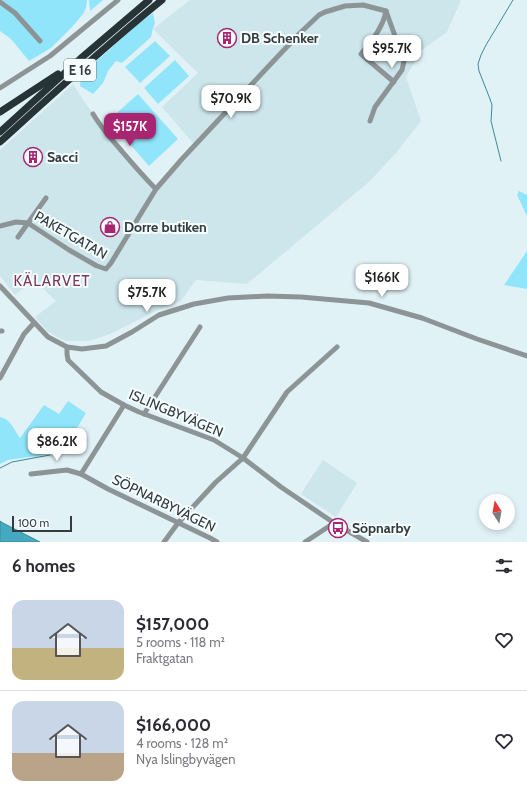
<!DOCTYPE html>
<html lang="en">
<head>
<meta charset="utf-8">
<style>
  body { margin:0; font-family:Cabin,sans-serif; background:#f2f2f3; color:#2b2b33; height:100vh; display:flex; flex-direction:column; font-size:15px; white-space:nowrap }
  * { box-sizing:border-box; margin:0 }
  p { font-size:13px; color:#7c7c81 }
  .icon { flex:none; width:22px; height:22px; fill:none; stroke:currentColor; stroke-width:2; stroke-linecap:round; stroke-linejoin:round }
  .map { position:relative; height:542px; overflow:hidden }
  .drawer { display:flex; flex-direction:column; background:#fff; flex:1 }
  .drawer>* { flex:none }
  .needle { width:26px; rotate:349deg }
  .tools { position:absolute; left:479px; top:494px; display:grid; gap:8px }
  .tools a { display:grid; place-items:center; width:36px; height:36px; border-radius:50%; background:#fff; box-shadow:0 2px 6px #0003; font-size:20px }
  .scale { position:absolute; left:12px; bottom:10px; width:60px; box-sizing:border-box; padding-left:4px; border:2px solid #353c3e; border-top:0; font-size:11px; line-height:14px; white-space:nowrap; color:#353c3e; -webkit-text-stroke:3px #f6fdff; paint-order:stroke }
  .price { position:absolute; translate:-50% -34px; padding:0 9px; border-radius:8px; background:#fff; color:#222; font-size:13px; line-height:26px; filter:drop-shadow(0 1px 2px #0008) }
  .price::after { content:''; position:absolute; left:50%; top:24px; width:12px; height:9px; margin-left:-6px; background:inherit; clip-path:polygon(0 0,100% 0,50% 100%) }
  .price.on { background:#a82572; color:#fff }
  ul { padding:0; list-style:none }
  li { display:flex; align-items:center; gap:12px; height:100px; padding:0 12px }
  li+li { border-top:1px solid #e1e1e2 }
  li span { display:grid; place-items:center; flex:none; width:112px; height:80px; border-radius:12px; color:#555 }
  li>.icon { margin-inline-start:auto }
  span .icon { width:48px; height:48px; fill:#fffc; stroke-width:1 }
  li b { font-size:17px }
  h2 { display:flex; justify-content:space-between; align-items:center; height:48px; padding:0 12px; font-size:17px }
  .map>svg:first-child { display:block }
  .built { fill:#cce6ec }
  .green { fill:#91e5fb }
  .water { fill:#44a9c1; stroke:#40889a }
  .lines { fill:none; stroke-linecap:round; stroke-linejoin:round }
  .stream { stroke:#40889a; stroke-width:1 }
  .minor { stroke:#8d9496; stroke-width:5 }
  .highway { stroke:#263337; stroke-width:7 }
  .labels { text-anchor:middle; stroke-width:4; stroke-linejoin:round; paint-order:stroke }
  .shield { fill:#f6fdff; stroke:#6f7678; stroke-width:1 }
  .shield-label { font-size:13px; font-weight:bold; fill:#353c3e }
  .poi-label { font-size:14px; font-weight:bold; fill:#353c3e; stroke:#f6fdff; text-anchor:start }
  .street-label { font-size:14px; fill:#353c3e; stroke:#f6fdff }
  .neighbourhood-label { font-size:15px; letter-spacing:1px; fill:#7b395b; stroke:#f6fdff }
</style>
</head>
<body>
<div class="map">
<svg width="527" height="542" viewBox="0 0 527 542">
  <rect width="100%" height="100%" fill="#e1f2f7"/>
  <g class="built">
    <path d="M190 0H461L447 32 422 50 406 77 421 121 396 153 370 181 247 284 196 280 181 301 158 310 110 334 89 341H66L59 338 47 331 35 317 56 301 34 280 15 295 0 276V150L73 84 100 125 156 189 182 159 193 143 162 107 198 73 153 29Z"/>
    <path d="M323 460 357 483 336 517 301 494Z"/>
  </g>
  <g class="green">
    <path d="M0 0H87V1L86 8 83 14 72 27 51 48 29 61 11 39 0 31Z"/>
    <path d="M89 0H103L90 11Z"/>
    <path d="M153 13 155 23 153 28 151 37 122 63 116 61 108 71 103 83 93 94 80 86 81 75 139 23Z"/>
    <path d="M155 41 170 56 140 83 125 67Z"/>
    <path d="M175 60 189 76 158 104 144 88Z"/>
    <path d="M138 94 178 139 149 166 109 120Z"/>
    <path d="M519 191 527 195V216L517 195Z"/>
    <path d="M527 251V289L504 285Z"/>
    <path d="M68 401 86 413 67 445 51 454 8 460 0 464V417C11 419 14 430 20 438L44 405 59 414Z"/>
  </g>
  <path class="water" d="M0 521 3 523 40 542H0Z"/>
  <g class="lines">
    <g class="stream">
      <path d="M501 161 491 121 492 105 490 99 479 71 478 64 481 55 486 45 513 0"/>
      <path d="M0 468 12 462 50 455"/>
    </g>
    <g class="minor">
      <path d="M0 2 15 13 40 41"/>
      <path d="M386 12C382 29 372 40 361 54L394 82"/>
      <path d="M0 88 50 56 118 0"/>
      <path d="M93 114C101 127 110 138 120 149 132 163 143 176 156 189"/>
      <path d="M370 121 375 107 402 70 404 61 386 11"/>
      <path d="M0 226 16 222 28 223 69 250 97 266 106 269 111 263 137 220 156 189 182 159 266 69 299 34 319 15 325 12 345 6 363 5 386 11"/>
      <path d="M18 237 46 198"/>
      <path d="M0 286 48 337 67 347 82 349 106 346 132 332 159 315 194 304 228 298 267 296 301 297 369 303 422 318 477 339 527 356"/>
      <path d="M0 331H2"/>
      <path d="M67 347V354L68 360 101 392 124 405 139 412 214 440 243 458 281 487 334 523 367 542"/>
      <path d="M0 378 24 334 34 323"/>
      <path d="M124 405 81 474 108 489 210 538 217 542"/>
      <path d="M144 414 200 327"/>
      <path d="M31 474 67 470 81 474"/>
      <path d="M164 542 178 523 216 482 243 458 287 392 337 347"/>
      <path d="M305 542 334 523"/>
    </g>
    <g class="highway">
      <path d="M0 112 58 74"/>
      <path d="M0 132 80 59 149 0"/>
      <path d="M0 142C53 94 106 45 162 0"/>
    </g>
  </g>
  <defs>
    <symbol id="building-ring" viewBox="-11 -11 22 22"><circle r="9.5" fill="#f6fdff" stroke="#a82572" stroke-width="1.5"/><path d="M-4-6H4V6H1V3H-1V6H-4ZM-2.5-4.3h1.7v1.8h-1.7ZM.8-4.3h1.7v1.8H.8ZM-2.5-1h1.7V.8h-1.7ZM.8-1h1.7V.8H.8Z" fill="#a82572"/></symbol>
    <symbol id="shop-ring" viewBox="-11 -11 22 22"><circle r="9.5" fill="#f6fdff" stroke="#a82572" stroke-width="1.5"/><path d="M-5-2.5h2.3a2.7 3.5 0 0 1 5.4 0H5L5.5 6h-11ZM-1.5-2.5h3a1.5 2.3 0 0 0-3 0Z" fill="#a82572"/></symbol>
    <symbol id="bus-ring" viewBox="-11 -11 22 22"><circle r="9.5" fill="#f6fdff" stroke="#a82572" stroke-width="1.5"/><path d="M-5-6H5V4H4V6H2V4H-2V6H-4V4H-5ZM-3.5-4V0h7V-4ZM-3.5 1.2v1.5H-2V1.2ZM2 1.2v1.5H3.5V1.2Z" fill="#a82572"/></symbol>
  </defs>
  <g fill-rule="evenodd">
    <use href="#building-ring" x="216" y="27" width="22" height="22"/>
    <use href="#building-ring" x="22" y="146" width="22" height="22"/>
    <use href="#shop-ring" x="99" y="216" width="22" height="22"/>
    <use href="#bus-ring" x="327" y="517" width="22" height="22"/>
  </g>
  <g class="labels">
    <rect class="shield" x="64" y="59" width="32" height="22" rx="3"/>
    <g class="shield-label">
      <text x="80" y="75">E 16</text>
    </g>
    <g class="poi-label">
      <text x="241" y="43">DB Schenker</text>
      <text x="47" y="162">Sacci</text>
      <text x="124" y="232">Dorre butiken</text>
      <text x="352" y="533">Söpnarby</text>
    </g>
    <g class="street-label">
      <text transform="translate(71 235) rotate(30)" y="5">PAKETGATAN</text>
      <text transform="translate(176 413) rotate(23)" y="5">ISLINGBYVÄGEN</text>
      <text transform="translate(164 503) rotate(26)" y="5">SÖPNARBYVÄGEN</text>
    </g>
    <g class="neighbourhood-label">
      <text x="52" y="286">KÄLARVET</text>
    </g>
  </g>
</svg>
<div class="tools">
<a><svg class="needle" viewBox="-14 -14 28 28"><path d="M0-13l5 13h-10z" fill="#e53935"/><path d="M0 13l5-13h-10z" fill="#7c7c81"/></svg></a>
</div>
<div class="scale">100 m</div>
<b class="price" style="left:392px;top:69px">$95.7K</b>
<b class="price" style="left:231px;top:119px">$70.9K</b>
<b class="price on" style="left:130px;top:147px">$157K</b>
<b class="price" style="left:382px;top:298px">$166K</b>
<b class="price" style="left:147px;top:313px">$75.7K</b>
<b class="price" style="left:57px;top:462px">$86.2K</b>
</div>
<section class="drawer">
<h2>6 homes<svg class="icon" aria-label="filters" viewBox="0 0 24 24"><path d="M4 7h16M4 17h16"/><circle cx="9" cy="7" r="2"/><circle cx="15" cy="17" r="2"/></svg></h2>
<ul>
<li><span style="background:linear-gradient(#c9d6e8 60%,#c2b280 0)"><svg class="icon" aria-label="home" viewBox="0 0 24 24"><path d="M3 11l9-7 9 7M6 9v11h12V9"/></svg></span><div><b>$157,000</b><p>5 rooms · 118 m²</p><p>Fraktgatan</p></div><svg class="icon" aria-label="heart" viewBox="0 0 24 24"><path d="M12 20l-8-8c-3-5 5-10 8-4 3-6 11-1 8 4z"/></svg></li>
<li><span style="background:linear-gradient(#c9d6e8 65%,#b9a48a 0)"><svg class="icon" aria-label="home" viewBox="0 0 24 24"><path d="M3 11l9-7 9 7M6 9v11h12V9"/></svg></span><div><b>$166,000</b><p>4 rooms · 128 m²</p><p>Nya Islingbyvägen</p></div><svg class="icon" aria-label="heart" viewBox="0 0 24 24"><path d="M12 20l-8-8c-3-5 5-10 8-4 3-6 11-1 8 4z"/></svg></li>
</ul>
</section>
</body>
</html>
